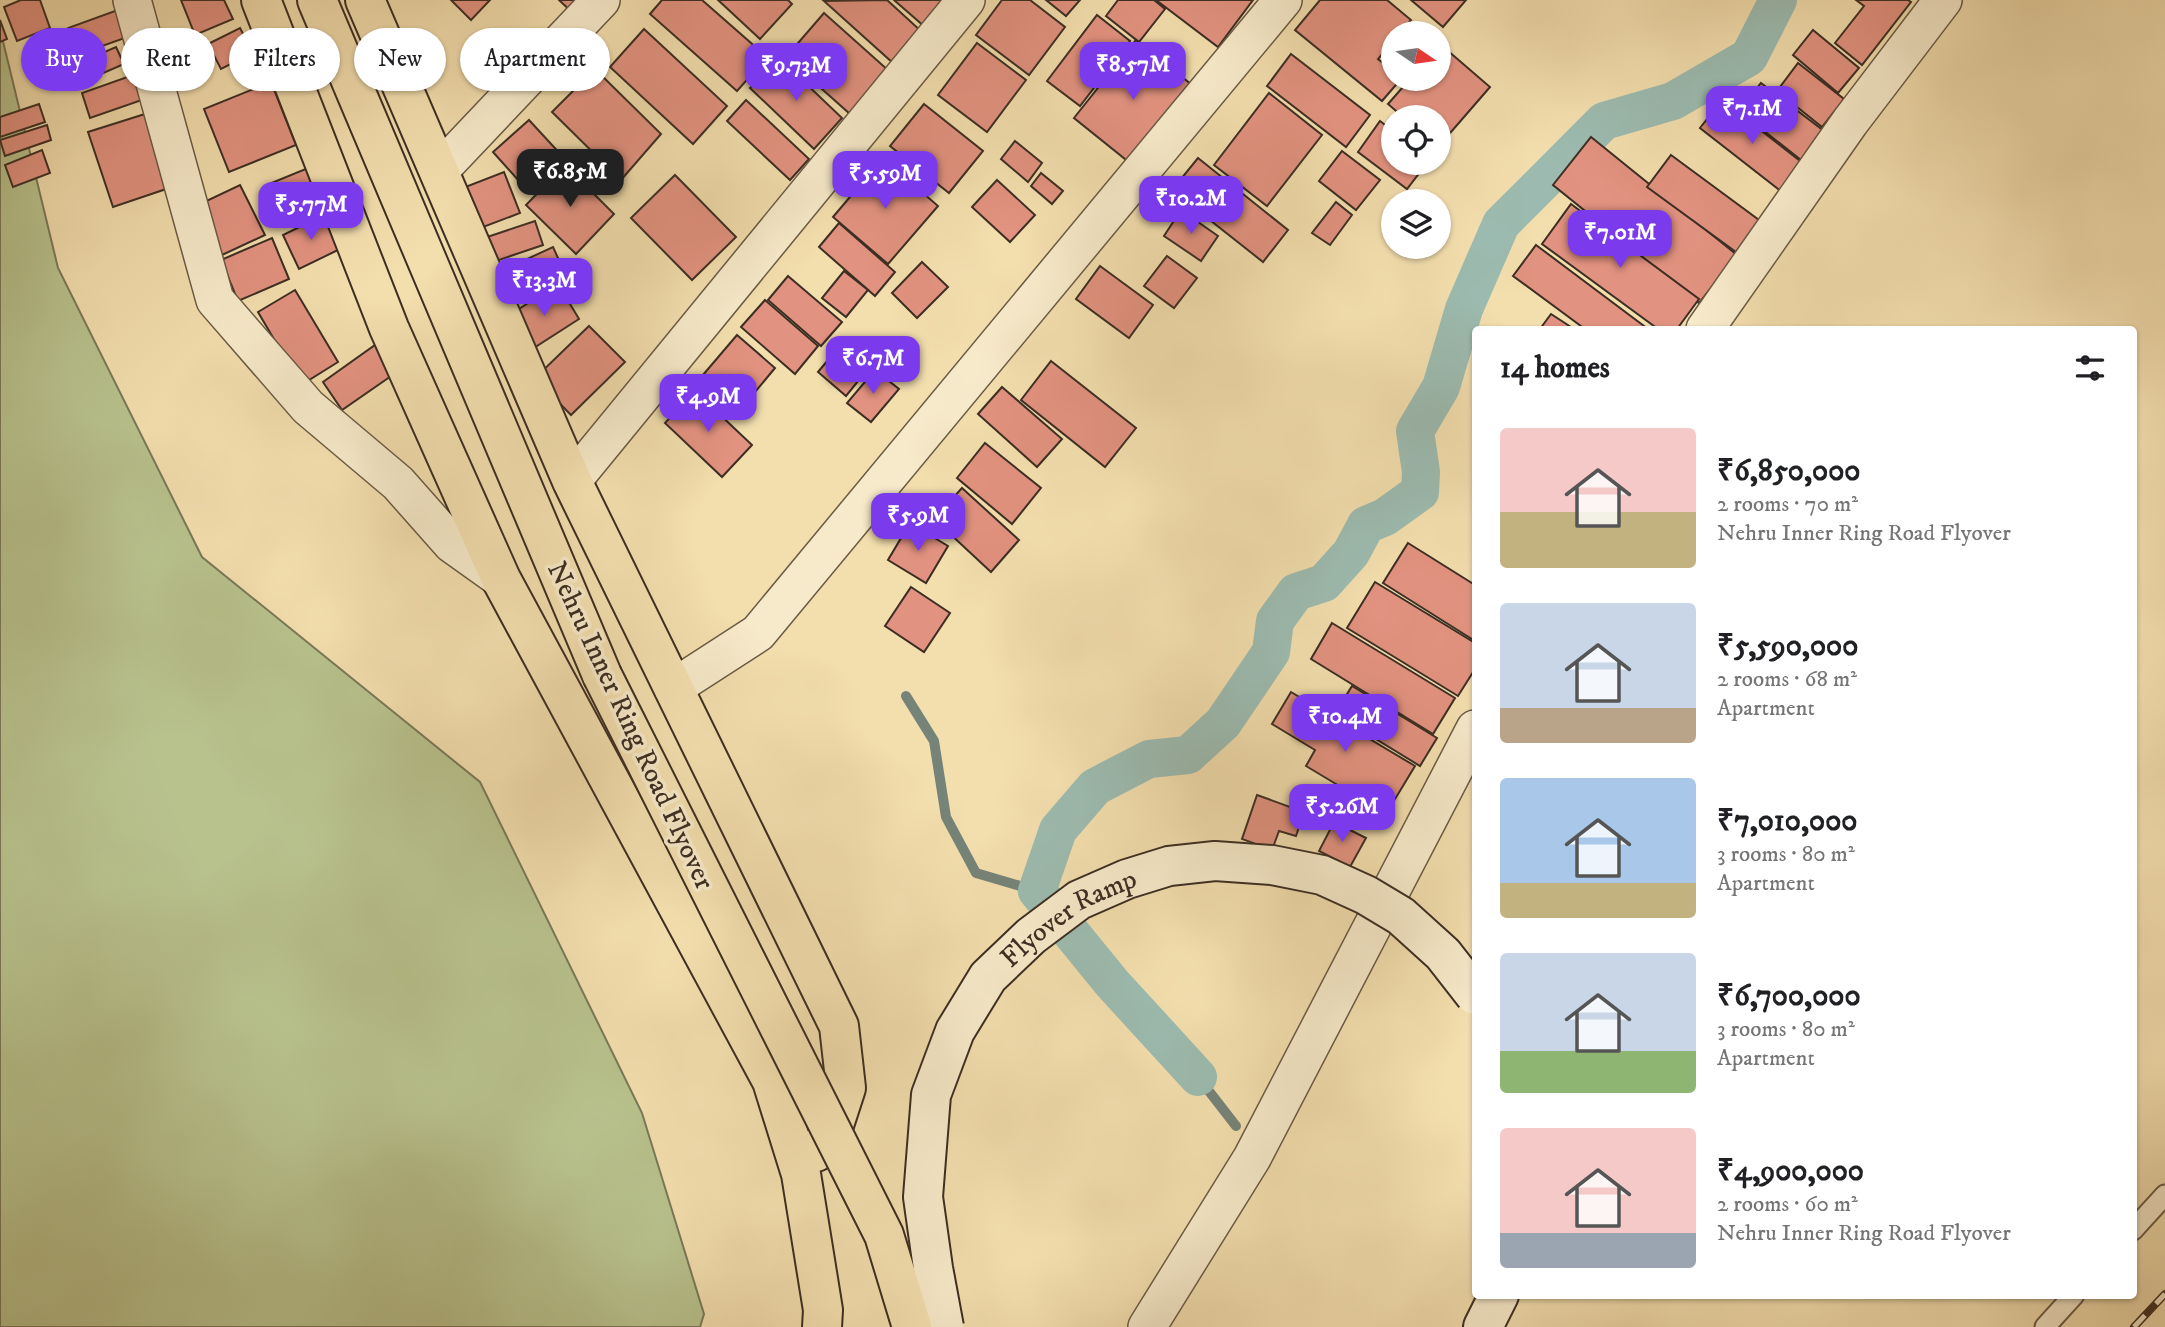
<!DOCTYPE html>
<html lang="en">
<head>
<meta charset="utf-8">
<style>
  body { margin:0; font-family:"IM FELL DW Pica",serif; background:#f6f6f6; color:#202124; height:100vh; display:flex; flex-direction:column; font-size:26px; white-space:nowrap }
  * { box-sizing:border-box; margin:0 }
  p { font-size:23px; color:#757577 }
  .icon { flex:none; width:38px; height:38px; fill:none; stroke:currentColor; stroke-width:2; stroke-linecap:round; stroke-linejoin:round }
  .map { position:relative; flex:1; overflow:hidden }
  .drawer { position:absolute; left:1472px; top:326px; width:665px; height:973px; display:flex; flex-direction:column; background:#fff; border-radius:7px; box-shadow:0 2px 5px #0004 }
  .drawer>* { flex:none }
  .banner { position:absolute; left:21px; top:28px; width:665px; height:63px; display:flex; gap:14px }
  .needle { width:46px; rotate:103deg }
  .buttons { position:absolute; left:1381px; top:21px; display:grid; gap:14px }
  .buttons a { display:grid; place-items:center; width:70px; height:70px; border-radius:50%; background:#fff; box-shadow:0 2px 5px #0004; font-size:35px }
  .price { position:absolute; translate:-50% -60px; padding:0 16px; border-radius:14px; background:#7c3aed; color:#fff; font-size:23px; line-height:46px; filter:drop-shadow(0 2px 4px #0008) }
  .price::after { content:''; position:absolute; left:50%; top:42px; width:21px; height:16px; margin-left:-10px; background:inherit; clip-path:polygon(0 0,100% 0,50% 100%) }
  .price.on { background:#222; color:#fff }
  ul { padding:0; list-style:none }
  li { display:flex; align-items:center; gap:21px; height:175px; padding:0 28px }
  li span { display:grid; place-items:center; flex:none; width:196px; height:140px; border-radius:7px; color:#555 }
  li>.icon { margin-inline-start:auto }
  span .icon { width:84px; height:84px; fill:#fffc; stroke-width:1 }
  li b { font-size:30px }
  h2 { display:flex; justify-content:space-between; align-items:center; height:84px; padding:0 28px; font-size:30px }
  .chip { padding:0 24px; border-radius:32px; background:#fff; box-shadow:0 2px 5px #0004; font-size:24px; line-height:63px }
  .chip.on { background:#7c3aed; color:#fff }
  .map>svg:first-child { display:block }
  .green { fill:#b8c28d; stroke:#7a7858; stroke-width:2 }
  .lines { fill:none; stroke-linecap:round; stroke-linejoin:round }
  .stream { stroke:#768378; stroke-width:10 }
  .canal { stroke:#9cbbb0; stroke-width:38 }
  .building { fill:#e29280; stroke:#3c2e23; stroke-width:2 }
  .lane-casing { stroke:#6a5a46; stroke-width:23 }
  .street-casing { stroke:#6a5a46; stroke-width:40 }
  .secondary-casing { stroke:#3c2e23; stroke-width:42 }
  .primary-casing { stroke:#3c2e23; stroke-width:42 }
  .lane { stroke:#f7eaca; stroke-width:19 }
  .street { stroke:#f7eaca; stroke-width:37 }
  .secondary { stroke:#f7eaca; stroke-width:38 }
  .primary { stroke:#f3deae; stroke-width:38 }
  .rail-casing { stroke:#3c2e23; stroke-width:8 }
  .rail { stroke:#f7eaca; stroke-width:5; stroke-dasharray:16; stroke-linecap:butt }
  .secondary-bridge-casing { stroke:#3c2e23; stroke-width:42; stroke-linecap:butt }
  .primary-bridge-casing { stroke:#3c2e23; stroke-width:42; stroke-linecap:butt }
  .secondary-bridge { stroke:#f7eaca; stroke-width:38 }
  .primary-bridge { stroke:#f3deae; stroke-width:38 }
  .labels { text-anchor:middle; stroke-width:7; stroke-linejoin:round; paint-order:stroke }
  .street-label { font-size:28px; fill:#3c2e23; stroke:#f7eaca }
</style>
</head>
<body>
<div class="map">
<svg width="2165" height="1327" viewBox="0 0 2165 1327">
  <rect width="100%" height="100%" fill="#f3deae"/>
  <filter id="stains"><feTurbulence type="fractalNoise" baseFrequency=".00286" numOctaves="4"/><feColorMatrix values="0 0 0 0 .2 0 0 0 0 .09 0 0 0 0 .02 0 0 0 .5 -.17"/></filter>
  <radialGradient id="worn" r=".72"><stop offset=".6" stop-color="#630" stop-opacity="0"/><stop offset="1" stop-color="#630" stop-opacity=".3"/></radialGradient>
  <path class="green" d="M0 29 58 268 202 557 480 782 642 1113 704 1314 700 1327H0Z"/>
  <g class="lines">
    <g class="stream">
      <path d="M906 696 934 741 946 817 976 873 1037 891"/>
      <path d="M1198 1077 1236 1126"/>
    </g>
    <path class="canal" d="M1198 1077 1112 983 1037 891 1058 830 1095 787 1149 759 1188 755 1223 723 1271 652 1275 621 1296 592 1324 583 1351 553 1366 525 1385 517 1420 492 1421 472 1415 431 1441 387 1464 309 1501 224 1604 121 1673 101 1749 57 1778 0"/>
  </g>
  <g class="building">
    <path d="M21 0H40L50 28 17 41 4 7Z"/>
    <path d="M181 0H224L233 19 195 35Z"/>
    <path d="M451 0H490L471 20Z"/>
    <path d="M559 0H590L576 16Z"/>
    <path d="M662 0H702L767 57 737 91 650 14Z"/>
    <path d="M718 0H788L792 4 760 39Z"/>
    <path d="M887 0 922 32 893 63 824 1Z"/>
    <path d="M894 0H949L925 27Z"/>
    <path d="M1002 0H1030L1065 27 1029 75 976 35Z"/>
    <path d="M1046 0H1080L1066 16Z"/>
    <path d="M1118 0H1154L1165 9 1139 42 1106 16Z"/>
    <path d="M1156 0H1253L1218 47Z"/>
    <path d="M1320 0H1387L1411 20 1400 33H1393V41L1378 59 1393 71V79H1401L1382 101 1295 30Z"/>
    <path d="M1411 0H1466L1443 27Z"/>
    <path d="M1856 0H1908L1911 2 1862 65 1835 43 1864 6Z"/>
    <path d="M126 7 136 34 77 55 68 28Z"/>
    <path d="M824 13 889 71 850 114 786 57Z"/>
    <path d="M1097 15 1130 41 1080 106 1047 81Z"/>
    <path d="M0 20 7 39 0 42Z"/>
    <path d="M240 28 253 53 221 69 208 44Z"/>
    <path d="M644 29 727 106 693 144 610 67Z"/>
    <path d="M1813 30 1859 68 1838 93 1793 55Z"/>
    <path d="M1136 40 1192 85 1130 163 1074 118Z"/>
    <path d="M977 43 1026 80 987 132 938 95Z"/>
    <path d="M1440 44 1490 87 1438 147V117H1403L1388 104 1410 79H1438Z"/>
    <path d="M116 47 124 64 78 84 70 67Z"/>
    <path d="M1291 54 1370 115 1346 147 1267 86Z"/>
    <path d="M778 57 842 118 814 149 750 88Z"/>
    <path d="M1798 63 1844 99 1822 127 1777 91Z"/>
    <path d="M595 69 661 134 621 180 552 112Z"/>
    <path d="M133 75 142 100 90 118 82 93Z"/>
    <path d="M271 82 296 145 229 172 204 109Z"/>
    <path d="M1761 83 1824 131 1801 160 1739 111Z"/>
    <path d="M1269 93 1322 135 1267 206 1214 165Z"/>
    <path d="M746 100 809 159 790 180 727 121Z"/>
    <path d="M1722 100 1804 164 1782 192 1700 128Z"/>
    <path d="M39 104 45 122 0 137V117Z"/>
    <path d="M924 104 983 151 949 193 890 146Z"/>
    <path d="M148 113 172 187 113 207 88 132Z"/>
    <path d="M529 120 564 158 528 191 493 152Z"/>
    <path d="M1380 121 1393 131V163H1427L1407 189 1358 152Z"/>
    <path d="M47 125 51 140 5 156 0 140Z"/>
    <path d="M1591 137 1737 255 1699 303 1553 185Z"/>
    <path d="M1015 141 1042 163 1028 182 1001 159Z"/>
    <path d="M42 150 50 173 13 187 5 165Z"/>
    <path d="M1342 151 1380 180 1356 210 1319 181Z"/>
    <path d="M1671 155 1759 220 1736 252 1647 187Z"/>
    <path d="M883 158 938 206 888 264 833 217Z"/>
    <path d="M1198 158 1288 230 1263 262 1172 190Z"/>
    <path d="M565 165 614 214 576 254 526 205Z"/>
    <path d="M308 168 325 210 286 226 269 184Z"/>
    <path d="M504 172 520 213 470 232 455 191Z"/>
    <path d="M1041 173 1063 191 1052 204 1031 186Z"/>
    <path d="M675 175 736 237 692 280 631 218Z"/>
    <path d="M997 180 1035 215 1010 242 972 207Z"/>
    <path d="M240 185 265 235 222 255 198 205Z"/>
    <path d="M1336 202 1352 215 1330 245 1312 233Z"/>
    <path d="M1571 204 1699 299 1677 329H1658L1542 244Z"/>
    <path d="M1181 210 1218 236 1201 261 1164 236Z"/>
    <path d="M324 215 340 249 299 269 283 235Z"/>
    <path d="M535 221 543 245 487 264 478 240Z"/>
    <path d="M839 223 895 272 875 296 819 247Z"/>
    <path d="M272 238 289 279 238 301 221 260Z"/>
    <path d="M1536 245 1648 329H1585L1513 276Z"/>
    <path d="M553 247 567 278 511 304 497 273Z"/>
    <path d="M1167 256 1197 278 1174 308 1144 286Z"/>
    <path d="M922 262 948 287 917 318 892 293Z"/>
    <path d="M1100 266 1153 305 1129 338 1076 299Z"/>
    <path d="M844 271 868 290 846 317 822 298Z"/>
    <path d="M788 276 842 322 821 346 768 300Z"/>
    <path d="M558 284 579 319 529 351 508 316Z"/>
    <path d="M295 290 338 362 301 385 258 312Z"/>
    <path d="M765 300 818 346 795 374 741 327Z"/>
    <path d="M1551 314 1574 329H1540Z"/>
    <path d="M589 326 625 362 571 415 535 378Z"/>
    <path d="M737 335 775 368 736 415 697 382Z"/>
    <path d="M844 341 872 364 846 396 818 372Z"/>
    <path d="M375 345 394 374 342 410 323 382Z"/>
    <path d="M1051 361 1136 428 1105 467 1021 400Z"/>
    <path d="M875 370 899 389 871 422 847 403Z"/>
    <path d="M1002 387 1062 439 1037 467 978 414Z"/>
    <path d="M695 391 752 445 722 477 665 423Z"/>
    <path d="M985 443 1041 488 1012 524 957 478Z"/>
    <path d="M962 488 1019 540 991 572 934 519Z"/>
    <path d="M910 523 948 546 926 583 888 560Z"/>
    <path d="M1408 543 1475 585V641L1383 583Z"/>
    <path d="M1375 582 1475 643V669L1458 696 1347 628Z"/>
    <path d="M911 587 950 613 924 652 885 626Z"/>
    <path d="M1332 623 1455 698 1433 734 1311 659Z"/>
    <path d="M1352 686 1437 738 1420 766 1335 714Z"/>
    <path d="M1291 692 1415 766 1386 814 1306 766 1315 750 1272 724Z"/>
    <path d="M1257 795 1304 812 1296 836 1279 831 1272 850 1242 839Z"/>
    <path d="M1334 822 1366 838 1350 867 1319 851Z"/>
  </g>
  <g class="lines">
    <defs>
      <g id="lane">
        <path d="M2133 1230 2165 1195"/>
        <path d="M2045 1327 2074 1295"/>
      </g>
      <g id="street">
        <path d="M132 0 215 300 308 407 398 483 452 544 501 579"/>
        <path d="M439 171 601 0"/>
        <path d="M1705 329 1850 122 1943 0"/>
        <path d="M572 481 966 0"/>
        <path d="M673 688 758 633 1283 0"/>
        <path d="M1147 1327 1252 1158 1475 729"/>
      </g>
      <path id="secondary" d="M1483 1327 1499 1295"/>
      <g id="primary">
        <path d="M261 0 389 328 501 579 772 1081 801 1174 823 1310 822 1327"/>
        <path d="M317 0 602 675"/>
        <path d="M365 0 572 481 839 1026 846 1088 833 1128 816 1152"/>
      </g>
    </defs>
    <use href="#lane" class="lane-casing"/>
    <use href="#street" class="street-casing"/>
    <use href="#secondary" class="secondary-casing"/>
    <use href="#primary" class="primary-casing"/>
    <use href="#lane" class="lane"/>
    <use href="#street" class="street"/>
    <use href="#secondary" class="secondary"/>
    <use href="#primary" class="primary"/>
    <defs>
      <path id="rail" d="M2134 1327 2165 1294"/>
    </defs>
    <use href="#rail" class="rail-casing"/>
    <use href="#rail" class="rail"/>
    <defs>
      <g id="secondary-bridge">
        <path id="s1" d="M944 1327 933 1268 923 1197 931 1095 955 1031 988 977 1031 936 1079 900 1127 879 1169 866 1215 861 1272 865 1322 875 1366 895 1401 916 1443 954 1475 995"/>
      </g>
      <path id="primary-bridge" d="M602 675 884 1235 912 1327"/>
    </defs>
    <use href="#secondary-bridge" class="secondary-bridge-casing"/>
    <use href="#primary-bridge" class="primary-bridge-casing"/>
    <use href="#secondary-bridge" class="secondary-bridge"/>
    <use href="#primary-bridge" class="primary-bridge"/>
  </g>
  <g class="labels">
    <g class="street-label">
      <text transform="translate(632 725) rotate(65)" y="10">Nehru Inner Ring Road Flyover</text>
      <text dy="10" stroke="none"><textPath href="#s1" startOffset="467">Flyover Ramp</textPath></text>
    </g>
  </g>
  <rect width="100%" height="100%" filter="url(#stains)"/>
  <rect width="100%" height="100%" fill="url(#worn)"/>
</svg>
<div class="buttons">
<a><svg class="needle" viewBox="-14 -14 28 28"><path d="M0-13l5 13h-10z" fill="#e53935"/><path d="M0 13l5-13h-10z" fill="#757577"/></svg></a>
<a><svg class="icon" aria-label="locate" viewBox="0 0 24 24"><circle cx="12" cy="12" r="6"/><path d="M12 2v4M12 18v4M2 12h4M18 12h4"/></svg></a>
<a><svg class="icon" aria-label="layers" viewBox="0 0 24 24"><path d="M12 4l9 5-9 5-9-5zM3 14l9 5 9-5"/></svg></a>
</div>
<b class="price" style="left:1133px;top:102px">₹8.57M</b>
<b class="price" style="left:796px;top:103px">₹9.73M</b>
<b class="price" style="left:1752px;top:146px">₹7.1M</b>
<b class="price on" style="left:570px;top:209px">₹6.85M</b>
<b class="price" style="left:885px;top:211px">₹5.59M</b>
<b class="price" style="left:1191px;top:236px">₹10.2M</b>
<b class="price" style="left:311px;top:242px">₹5.77M</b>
<b class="price" style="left:1620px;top:270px">₹7.01M</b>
<b class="price" style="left:544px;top:318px">₹13.3M</b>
<b class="price" style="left:873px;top:396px">₹6.7M</b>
<b class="price" style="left:708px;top:434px">₹4.9M</b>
<b class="price" style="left:918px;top:553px">₹5.9M</b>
<b class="price" style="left:1345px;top:754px">₹10.4M</b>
<b class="price" style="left:1342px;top:844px">₹5.26M</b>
<div class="banner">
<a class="chip on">Buy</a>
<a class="chip">Rent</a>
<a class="chip">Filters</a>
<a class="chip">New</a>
<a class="chip">Apartment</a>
</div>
<section class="drawer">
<h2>14 homes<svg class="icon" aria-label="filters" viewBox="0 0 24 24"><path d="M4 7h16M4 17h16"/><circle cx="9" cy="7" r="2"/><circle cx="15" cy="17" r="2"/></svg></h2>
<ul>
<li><span style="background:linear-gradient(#f6c9c9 60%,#c2b280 0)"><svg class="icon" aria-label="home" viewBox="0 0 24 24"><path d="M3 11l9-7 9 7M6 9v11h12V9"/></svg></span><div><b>₹6,850,000</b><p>2 rooms · 70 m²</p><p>Nehru Inner Ring Road Flyover</p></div></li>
<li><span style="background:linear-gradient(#c9d6e8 75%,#b9a48a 0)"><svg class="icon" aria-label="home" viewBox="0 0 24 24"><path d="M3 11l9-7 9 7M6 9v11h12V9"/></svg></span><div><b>₹5,590,000</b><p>2 rooms · 68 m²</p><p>Apartment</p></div></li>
<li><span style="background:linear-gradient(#a9c7e8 75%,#c2b280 0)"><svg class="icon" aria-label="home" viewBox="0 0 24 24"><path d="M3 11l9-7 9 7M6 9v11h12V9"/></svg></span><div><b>₹7,010,000</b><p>3 rooms · 80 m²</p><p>Apartment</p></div></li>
<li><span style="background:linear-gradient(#c9d6e8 70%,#8fb573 0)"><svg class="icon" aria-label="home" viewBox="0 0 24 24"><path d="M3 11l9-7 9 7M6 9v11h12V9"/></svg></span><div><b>₹6,700,000</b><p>3 rooms · 80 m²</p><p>Apartment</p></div></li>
<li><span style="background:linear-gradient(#f6c9c9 75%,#9aa5b1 0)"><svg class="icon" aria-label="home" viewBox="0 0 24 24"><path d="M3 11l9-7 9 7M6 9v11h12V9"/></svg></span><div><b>₹4,900,000</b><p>2 rooms · 60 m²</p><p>Nehru Inner Ring Road Flyover</p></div></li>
</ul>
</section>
</div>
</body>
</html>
